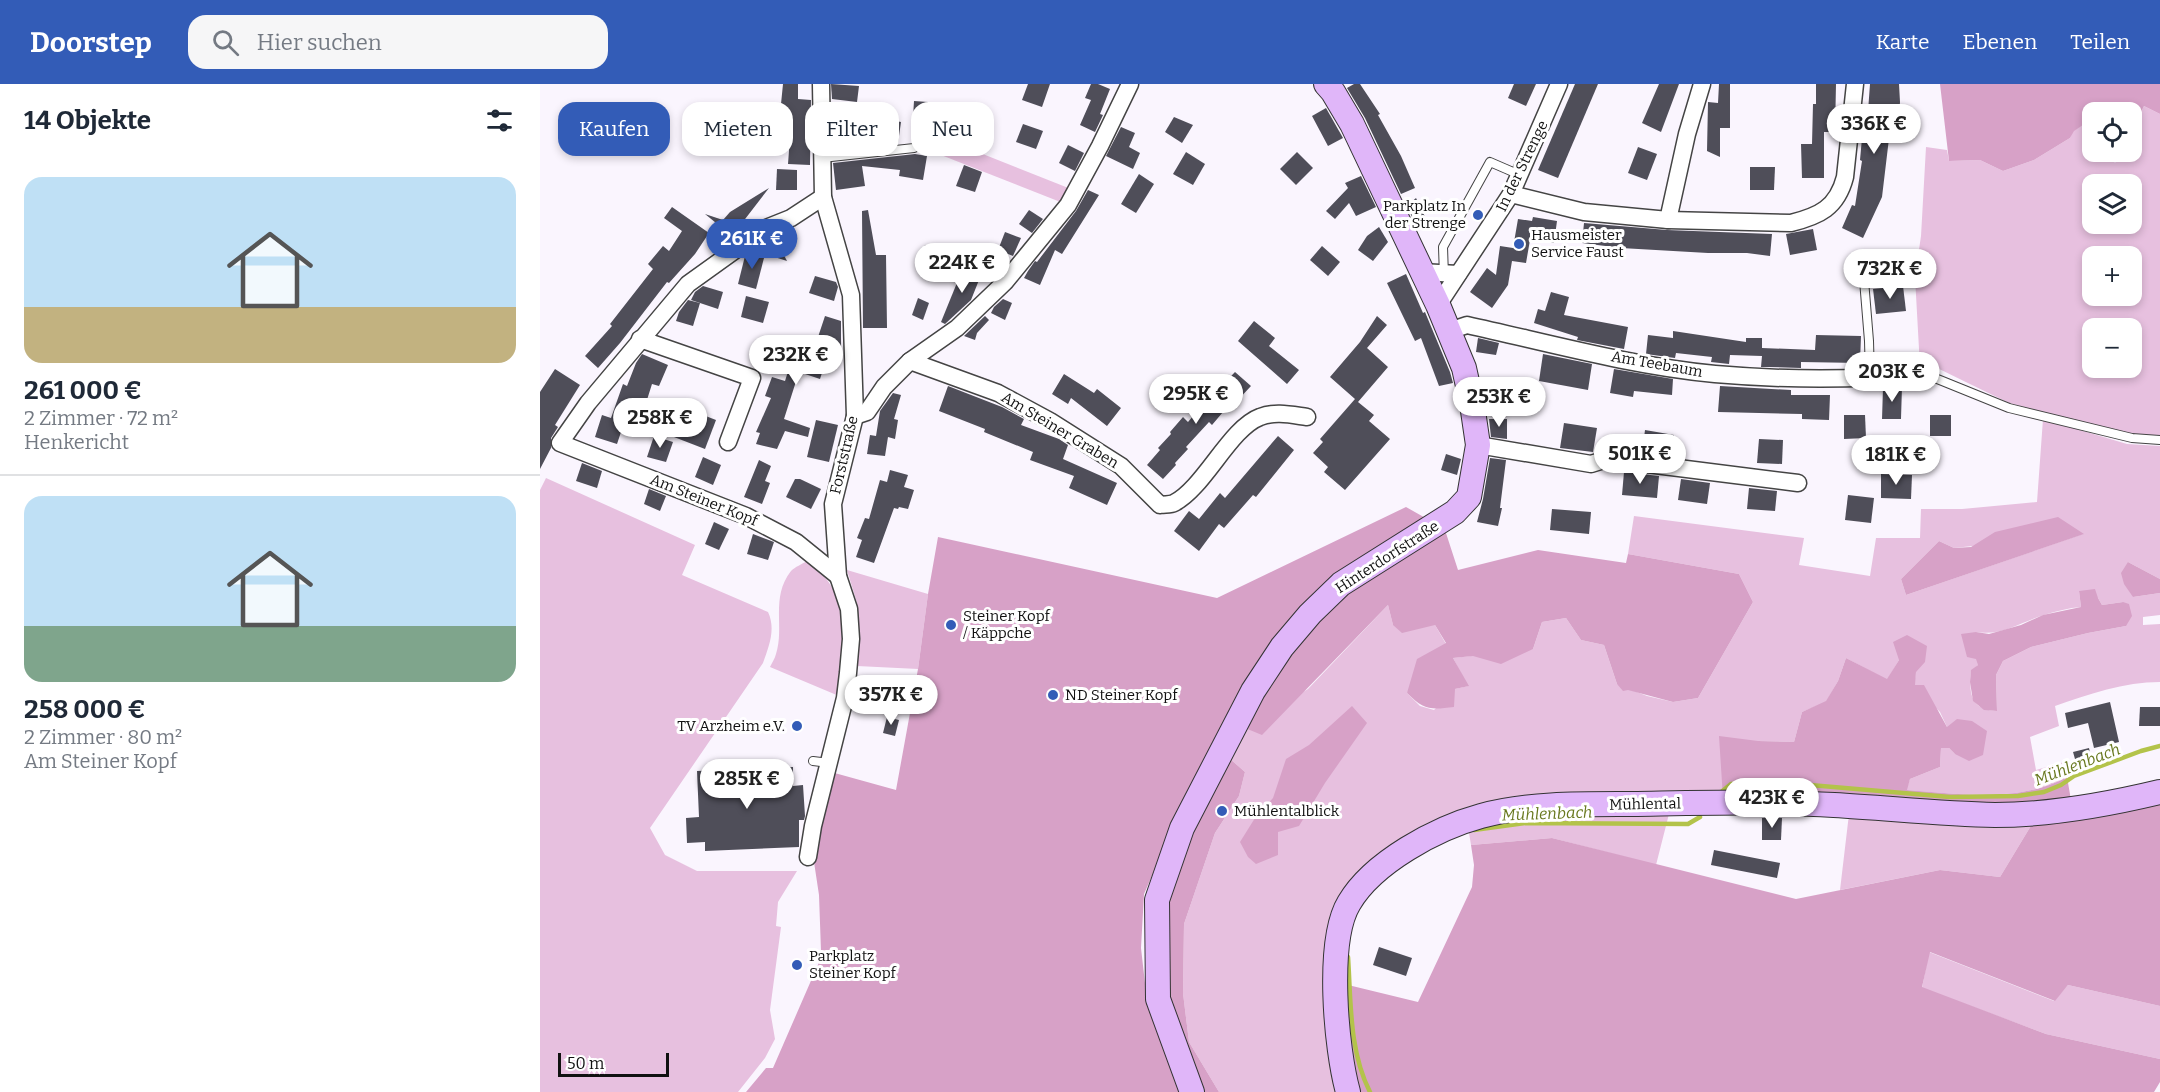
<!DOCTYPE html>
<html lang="de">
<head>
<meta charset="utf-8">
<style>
  body { margin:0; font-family:Bitter,serif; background:#f6f6f7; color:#1f2937; height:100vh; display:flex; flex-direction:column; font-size:22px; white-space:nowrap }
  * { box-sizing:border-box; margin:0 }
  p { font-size:20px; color:#747a83 }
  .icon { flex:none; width:33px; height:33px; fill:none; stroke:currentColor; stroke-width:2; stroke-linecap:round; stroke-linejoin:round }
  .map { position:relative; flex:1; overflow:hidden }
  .sheet { display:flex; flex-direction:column; background:#fff; width:540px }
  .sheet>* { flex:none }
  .guide { position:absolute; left:18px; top:18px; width:570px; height:54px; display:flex; gap:12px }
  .fabs { position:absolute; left:1542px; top:18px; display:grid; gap:12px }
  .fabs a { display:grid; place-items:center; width:60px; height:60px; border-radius:12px; background:#fff; box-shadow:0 3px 9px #0003; font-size:30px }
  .scale { position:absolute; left:18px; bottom:15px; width:111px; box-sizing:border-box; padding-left:6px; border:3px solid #111; border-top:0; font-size:16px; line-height:21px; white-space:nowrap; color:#111; -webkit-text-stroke:4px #fff; paint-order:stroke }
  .price { position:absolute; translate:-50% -51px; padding:0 14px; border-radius:21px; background:#fff; color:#222; font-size:20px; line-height:39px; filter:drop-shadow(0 2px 3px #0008) }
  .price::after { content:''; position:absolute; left:50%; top:36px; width:18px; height:14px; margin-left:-9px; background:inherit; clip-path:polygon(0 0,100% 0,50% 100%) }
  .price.selected { background:#335cb7; color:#fff }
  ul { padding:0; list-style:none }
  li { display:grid; align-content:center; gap:12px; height:318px; padding:0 24px }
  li+li { border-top:2px solid #e0e1e3 }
  li span { display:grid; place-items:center; height:186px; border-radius:18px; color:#555 }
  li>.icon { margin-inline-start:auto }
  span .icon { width:108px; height:108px; fill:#fffc; stroke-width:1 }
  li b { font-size:26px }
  h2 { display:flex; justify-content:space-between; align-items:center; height:72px; padding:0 24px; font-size:26px }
  .tag { padding:0 21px; border-radius:18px; background:#fff; box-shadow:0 3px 9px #0003; font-size:21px; line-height:54px }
  .tag.selected { background:#335cb7; color:#fff }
  header { display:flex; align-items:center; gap:36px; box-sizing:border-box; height:84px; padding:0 30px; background:#335cb7; color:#fff }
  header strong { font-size:28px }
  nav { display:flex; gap:33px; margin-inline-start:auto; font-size:21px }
  .search { width:420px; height:54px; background:#f6f6f7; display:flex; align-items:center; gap:15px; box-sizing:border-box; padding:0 21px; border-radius:18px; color:#747a83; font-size:22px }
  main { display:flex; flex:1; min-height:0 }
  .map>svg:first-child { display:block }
  .green { fill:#e7c0df; fill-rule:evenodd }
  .forest { fill:#d7a1c7 }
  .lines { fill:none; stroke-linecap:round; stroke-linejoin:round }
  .stream { stroke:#b3c34a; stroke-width:4.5 }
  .building { fill:#4f4e59 }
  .lane-casing { stroke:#444; stroke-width:10 }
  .street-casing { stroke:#444; stroke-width:19 }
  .secondary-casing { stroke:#333; stroke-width:26 }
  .lane { stroke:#fff; stroke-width:8 }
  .street { stroke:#fff; stroke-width:16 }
  .secondary { stroke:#e0b6f9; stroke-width:24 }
  .poi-dot { fill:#335cb7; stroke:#fff; stroke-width:2 }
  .labels { text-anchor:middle; stroke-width:6; stroke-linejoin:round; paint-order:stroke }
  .street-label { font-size:15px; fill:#111; stroke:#fff }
  .poi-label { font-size:15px; fill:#111; stroke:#fff; text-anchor:start }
  .water-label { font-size:16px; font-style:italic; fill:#68781e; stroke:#fff }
</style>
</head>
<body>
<header>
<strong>Doorstep</strong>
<div class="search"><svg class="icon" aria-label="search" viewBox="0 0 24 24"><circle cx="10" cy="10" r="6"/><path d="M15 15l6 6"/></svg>Hier suchen</div>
<nav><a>Karte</a><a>Ebenen</a><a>Teilen</a></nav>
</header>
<main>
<section class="sheet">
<h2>14 Objekte<svg class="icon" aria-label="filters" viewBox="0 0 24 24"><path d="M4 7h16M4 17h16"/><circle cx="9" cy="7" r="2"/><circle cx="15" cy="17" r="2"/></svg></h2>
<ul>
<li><span style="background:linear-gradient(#bfe0f5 70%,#c2b280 0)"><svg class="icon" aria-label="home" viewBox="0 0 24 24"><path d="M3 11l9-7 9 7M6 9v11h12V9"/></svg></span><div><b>261 000 €</b><p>2 Zimmer · 72 m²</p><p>Henkericht</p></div></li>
<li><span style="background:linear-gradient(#bfe0f5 70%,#7fa58c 0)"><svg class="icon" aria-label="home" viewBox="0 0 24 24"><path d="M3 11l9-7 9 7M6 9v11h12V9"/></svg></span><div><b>258 000 €</b><p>2 Zimmer · 80 m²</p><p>Am Steiner Kopf</p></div></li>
</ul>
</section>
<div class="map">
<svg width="1620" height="1008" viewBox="0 0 1620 1008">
  <rect width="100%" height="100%" fill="#faf5fe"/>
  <g class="green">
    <path d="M1604 22 1620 30V352L1594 351 1469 319 1393 282 1380 283 1375 193 1381 152 1386 63 1407 66 1409 77 1440 76 1463 87 1494 76 1530 54 1533 47 1552 35V68H1569L1575 79 1581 68H1592V46ZM1552 100H1592V140H1552ZM1552 172H1592V212H1552ZM1552 244H1592V284H1552Z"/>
    <path d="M405 55 536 107 528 121 401 71Z"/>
    <path d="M1503 335 1587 360 1620 362V495L1588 478 1593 513 1620 509V531L1603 533V541L1620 540V598C1584 598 1549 610 1515 622L1519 642 1490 653 1496 686 1524 678 1527 693C1480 719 1418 710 1366 706L1370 695 1400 683 1401 664H1409L1415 670 1407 643 1400 628 1374 601 1376 588 1359 576 1347 596 1306 574 1298 597 1286 618 1262 628 1254 658 1218 657 1183 714 955 720 918 726 808 801 799 1008H679L649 958 643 909 644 840 675 749 699 712 705 688 689 674 705 644 768 605 848 521 853 541H895L906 560 899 564 867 609 880 622 894 626 915 605 928 602 913 574 993 565 1002 538 1026 534 1041 556 1064 561 1077 600 1107 612 1133 618 1158 614 1213 518 1199 490 1088 470 1094 432 1264 454 1259 481 1330 492 1336 454H1380L1381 425H1422L1497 418ZM1543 450 1366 511 1361 495 1399 457 1414 464ZM1539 507 1558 514 1562 521 1583 518 1586 542 1548 549 1491 563 1463 577 1456 591 1457 627C1430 626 1429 609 1431 587L1438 581 1436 548C1463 552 1480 538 1504 531 1516 527 1529 524 1541 523Z"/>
    <path d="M6 394 155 461 142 491 228 528C236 545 229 562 223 579L110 744 125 771 157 787H257L238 818 236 842 241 843 230 926 235 955 225 974 198 1008H0V406Z"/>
    <path d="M267 477C315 510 304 562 299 612L230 583C232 579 235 574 236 570 245 543 230 514 251 487 255 483 262 480 267 477Z"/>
    <path d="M307 486 388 510 378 585 317 582V519Z"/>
    <path d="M1130 726 1116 781 1012 754 931 761 928 743 979 732Z"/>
    <path d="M1309 730 1495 735 1460 793 1400 786 1300 806Z"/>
    <path d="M1389 868 1514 917 1528 901 1620 922V975L1506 950 1382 904Z"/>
  </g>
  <g class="forest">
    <path d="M1400 0H1620V30L1604 22 1592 46V28H1552V35L1534 47 1530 54 1494 76 1463 87 1440 76 1409 77Z"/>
    <path d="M866 423 889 436 803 488 650 705 604 810 601 864 607 917 644 1008H206L226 984H233L280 876 281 867 279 811 274 778 291 688 356 706 378 585 388 510 398 453 677 514Z"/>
    <path d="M1518 433 1544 450 1366 511 1361 495 1399 457 1414 464 1431 463 1455 448Z"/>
    <path d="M905 446 918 486 998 466 1086 479 1088 470 1199 490 1213 518 1158 614 1133 618 1088 606 1083 607 1077 600 1064 561 1041 556 1026 534 1002 538 993 565 961 580 933 572 913 574 929 602 915 605 914 623C890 626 884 626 867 609L877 575 906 559 895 541 862 549 853 541 848 521 722 651 705 644 719 618 758 560 806 509Z"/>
    <path d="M1588 478 1620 495V509L1593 513 1584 500 1581 489Z"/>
    <path d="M1555 505 1558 514 1562 521 1583 518 1589 520 1592 532 1586 542 1548 549 1491 563 1463 577 1456 591 1457 627 1444 626 1433 617 1430 598 1431 586 1438 581 1436 575 1427 573 1421 550 1436 548 1449 550 1481 541 1503 531 1541 523 1539 507Z"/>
    <path d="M1367 551 1387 562 1385 578 1376 588 1375 601H1384L1407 643 1417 635 1432 637 1447 647 1443 671 1429 677 1415 670 1409 664H1401L1400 683 1370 695 1367 706C1418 710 1480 719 1527 693L1531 716 1497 721 1183 714 1179 652 1218 657 1254 658 1262 628 1286 617 1298 597 1306 574 1347 595 1359 576 1353 558Z"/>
    <path d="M812 622 827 639 785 699 759 742 738 748V771L716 780 708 773 700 758 715 734 733 714 746 675 769 661Z"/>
    <path d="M689 674 705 688 699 712 675 749 644 840 643 909 649 958 679 1008H661L626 914 629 816 641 772Z"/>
    <path d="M1620 713V922L1528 901 1515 917 1390 868 1382 903 1506 950 1620 975V998L1614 1008H816L804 900 878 918 932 803 934 781 931 761 1012 754 1256 815 1400 786 1460 793 1495 735Z"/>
  </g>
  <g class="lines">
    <g class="stream">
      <path d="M1180 709 1191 700 1223 697 1410 713 1478 712 1504 708 1521 701 1534 692 1601 667 1620 662"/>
      <path d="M934 746 985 739 1148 740 1160 733"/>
      <path d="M808 873C811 918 809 967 830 1008"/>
    </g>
  </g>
  <g class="building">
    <path d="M243 0H258V15L271 16 270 81 248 80 250 53 243 50 247 31 240 30Z"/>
    <path d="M291 0 319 2 317 18 292 15Z"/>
    <path d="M488 0H510L502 23 482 16Z"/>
    <path d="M551 0H558L570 5 560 30 563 31 555 48 540 41 551 16 545 14Z"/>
    <path d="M814 0H820L840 30 838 31 861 72 875 104 861 110 825 34 807 4Z"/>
    <path d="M974 0H996L986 22 968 14Z"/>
    <path d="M1035 0H1058L1018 94 998 86Z"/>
    <path d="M1119 0H1139L1121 48 1102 39Z"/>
    <path d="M1179 0H1190V44H1180V73L1167 67 1168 18 1178 19Z"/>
    <path d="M1276 0H1296L1295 48H1284V94H1262L1261 60H1272L1273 20H1276Z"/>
    <path d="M1330 0H1359L1360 18 1358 46H1350L1342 113 1323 154 1302 144 1312 121 1315 122 1322 77 1320 76 1322 54 1326 55Z"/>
    <path d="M374 17 388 18 386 36 373 34Z"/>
    <path d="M786 24 803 54 788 62 772 32Z"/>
    <path d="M634 33 653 41 642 59 625 48Z"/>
    <path d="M351 36 361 38 358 59 339 61 342 47 320 44V37Z"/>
    <path d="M316 37V64L293 66 292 38Z"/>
    <path d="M483 40 503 47 496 65 476 58Z"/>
    <path d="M581 43 595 49 589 63 600 69 593 85 566 72Z"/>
    <path d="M528 61 544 69 535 87 519 79Z"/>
    <path d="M1098 63 1117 70 1107 96 1088 89Z"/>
    <path d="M646 68 665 80 653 101 633 90Z"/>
    <path d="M757 68 773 84 756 101 740 85Z"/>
    <path d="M375 70 387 72 383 96 359 92 360 86 322 82 325 102 296 106 293 79Z"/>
    <path d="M424 81 442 88 435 108 416 102Z"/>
    <path d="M1210 83H1235L1234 106H1210Z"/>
    <path d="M237 85 257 86V106H236Z"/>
    <path d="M599 90 614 100 596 129 581 120Z"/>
    <path d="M821 92 836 123 816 132 809 119 795 135 786 127 808 104 805 99Z"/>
    <path d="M229 104 192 152 165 130 183 136 190 128Z"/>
    <path d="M548 106 559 111 522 170 515 166 500 201 484 194 488 187 495 177 497 178 536 127Z"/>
    <path d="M876 114 887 137 876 142 867 122Z"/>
    <path d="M132 123 169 149 155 170 129 199 127 198 80 259 58 284 45 272 72 242 70 240 113 185 108 180 123 162 129 167 142 147 124 134Z"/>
    <path d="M328 126 336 171H346L347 244H323L322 127Z"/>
    <path d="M489 126 503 135 492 149 479 140Z"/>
    <path d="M993 133 1017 137 1014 159 990 156 986 179 972 177 968 201 952 224 930 208 947 184 956 191 960 162 973 164 978 135 992 137Z"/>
    <path d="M1044 139 1127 146 1232 150 1230 172 1207 169H1168L1081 164 1042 159Z"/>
    <path d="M839 143 848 158 833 177 818 166 827 152Z"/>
    <path d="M1273 145 1277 166 1250 171 1246 150Z"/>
    <path d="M465 148 481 154 473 172 458 166Z"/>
    <path d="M234 152 247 177 222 169 225 158Z"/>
    <path d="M385 161 405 167 399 188 379 181Z"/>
    <path d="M782 162 800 178 788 192 770 176Z"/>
    <path d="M212 167 225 170 216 205 198 200 205 172Z"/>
    <path d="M423 184 441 191 431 216 405 240 401 238Z"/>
    <path d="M866 190 883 229 885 228 910 288 913 299 899 302 881 254 875 257 847 199Z"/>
    <path d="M275 192 296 198 298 203 294 217 269 209Z"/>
    <path d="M163 202 183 208 178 225 151 216 155 208Z"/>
    <path d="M1363 202 1366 227 1336 230 1333 205Z"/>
    <path d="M1011 208 1029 213 1024 231 1088 243 1084 265 1037 256 1038 253 994 239 998 225 1005 227Z"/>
    <path d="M206 212 229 218 223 239 201 233Z"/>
    <path d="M378 214 389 219 383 236 372 231Z"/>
    <path d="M463 215 472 219 465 236 451 229 454 223Z"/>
    <path d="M148 216 160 219 153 242 136 237 139 228Z"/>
    <path d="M285 232 301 237V264L291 261 280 295 259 288 244 335 270 344 268 353 245 347 237 365 216 360 220 349 216 348 231 314 225 312 232 293 245 297 256 262 273 268Z"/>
    <path d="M445 232 449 236 437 249 435 256 424 252Z"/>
    <path d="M837 232 847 241 827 264 848 283 818 318 834 331 829 337 850 355 805 406 784 388 788 383 773 369 783 358 780 355 815 315 790 293 820 258Z"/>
    <path d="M714 237 735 254 729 262 759 286 747 300 698 257Z"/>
    <path d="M1133 247 1206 258V254H1222V264L1275 266 1276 251 1321 252 1320 279 1261 278V284L1228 283H1221L1222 272 1190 271 1189 280 1171 278 1172 273 1136 269 1135 274 1106 270 1108 251 1133 254Z"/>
    <path d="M938 254 959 259 956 271 936 268Z"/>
    <path d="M102 270 128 281 119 302 112 300 100 338 86 333 77 360 55 353 62 331 71 334 83 300 87 302 96 279Z"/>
    <path d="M1003 270 1052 280 1048 306 999 297Z"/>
    <path d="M15 285 40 301 15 341 18 343 11 354V364L0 385V308Z"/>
    <path d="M1074 285 1133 295 1132 311 1094 307 1093 313 1070 309Z"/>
    <path d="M695 288 711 302 697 317 694 315 672 341 669 338 646 363 648 365 635 379 636 381 623 395 607 381 620 366 618 364 631 350 630 348 643 333 648 338 670 312 671 313Z"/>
    <path d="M524 290 554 309 557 305 581 324 567 342 531 314 528 320 512 310Z"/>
    <path d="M408 302 462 323 484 335 481 341 519 355 528 361 523 375 577 399 567 421 529 404 534 392 490 376 493 368 444 348 445 345 399 327Z"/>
    <path d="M1180 302 1251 306V311H1290L1289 336 1262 335V330L1178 328Z"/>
    <path d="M1362 302 1361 335H1342L1343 303Z"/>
    <path d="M353 309 361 311 354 335 358 336 355 355 348 353 345 372 327 370 330 351 336 352 340 327Z"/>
    <path d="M145 324 176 336 165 365 134 353Z"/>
    <path d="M1304 331H1325L1326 354 1304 355Z"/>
    <rect x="1390" y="331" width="21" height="21"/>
    <path d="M949 335H967V355L951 353Z"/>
    <path d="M276 336 298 341 289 378 267 373Z"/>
    <path d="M1024 339 1057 344 1053 368 1020 364Z"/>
    <path d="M1105 346 1134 351 1130 372 1102 369Z"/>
    <path d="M114 352 133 358 126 378 107 373Z"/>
    <path d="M738 352 754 366 716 413 713 411 684 444 679 440 659 467 634 447 649 427 659 435 680 409 685 414Z"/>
    <path d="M1219 355 1243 356 1242 380 1217 379Z"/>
    <path d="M906 370 921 375 917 391 901 386Z"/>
    <path d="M163 373 181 381 173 401 155 393Z"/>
    <path d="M950 374 966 376 960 424H962L958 442 937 438 943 415Z"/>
    <path d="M219 376 231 382 225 397 230 399 222 420 204 413Z"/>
    <path d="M42 379 62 387 57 404 36 397Z"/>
    <path d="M350 386 368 391 364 403 374 406 368 425 359 423 358 425 354 424 334 479 316 473 322 456 317 454 325 434 329 435 340 396 347 398Z"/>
    <path d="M1084 388 1119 392 1117 414 1082 411Z"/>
    <path d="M1341 390 1372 391 1371 415 1341 414Z"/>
    <path d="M255 395H260L281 405 271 425 246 413Z"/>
    <path d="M1141 395 1170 399 1167 420 1138 416Z"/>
    <path d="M1209 404 1237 407 1235 427 1207 425Z"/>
    <path d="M109 405 126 412 120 427 104 420Z"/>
    <path d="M1308 411 1334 414 1331 439 1305 436Z"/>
    <path d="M1012 425 1051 428 1049 450 1010 446Z"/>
    <path d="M174 438 189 445 179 466 165 460Z"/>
    <path d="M213 450 234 458 228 476 207 470Z"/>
    <path d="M325 599 346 603 341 628 320 624Z"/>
    <path d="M1570 618 1579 658 1554 664 1548 639 1528 644 1525 629Z"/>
    <path d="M1600 623H1620V642H1599Z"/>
    <path d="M347 633 359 636 355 652 343 649Z"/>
    <path d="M1549 664 1552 678 1537 682 1533 668Z"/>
    <path d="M253 683V702L263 701 265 732 264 736H259V763L165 767V758L147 759 146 734 159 733 157 687Z"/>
    <path d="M1222 734H1242L1241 756H1222Z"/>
    <path d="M1174 766 1240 779 1237 794 1171 781Z"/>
    <path d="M839 863 872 874 866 892 833 881Z"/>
  </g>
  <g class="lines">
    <defs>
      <g id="lane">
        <path d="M282 74 374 64"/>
        <path d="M904 192 903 163 950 78 980 91"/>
        <path d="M1324 196 1329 257 1330 294"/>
        <path d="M1385 290 1469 324 1592 354 1620 356"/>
        <path d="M273 677 289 679"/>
      </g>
      <g id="street">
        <path d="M971 110 1044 128 1128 136 1251 139C1279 132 1297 124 1305 93L1315 0"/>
        <path d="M283 113 251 134 226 144 148 200 48 319 20 359 206 432 256 458 298 492"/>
        <path d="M1128 136 1147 50 1162 0"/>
        <path d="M881 188 918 190"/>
        <path d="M898 221 971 110 1019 0"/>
        <path d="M909 247 927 241C1009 259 1091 282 1175 290 1244 296 1316 296 1385 290"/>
        <path d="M100 255 212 294 188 358"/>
        <path d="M370 277 458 309 510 337 581 382 620 421C625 420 630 421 634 419 664 404 690 344 720 333 735 327 752 331 767 333"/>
        <path d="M315 332 327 328 344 303 370 277 417 244 465 198 528 121 560 62 590 0"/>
        <path d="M938 361 1051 380 1067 375 1258 399"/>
        <path d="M268 773 273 742 305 614 308 589 311 555 309 525 298 492 293 420 315 332 311 211 283 113 281 0"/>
      </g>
      <g id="secondary">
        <path d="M652 1008 618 915 617 816 642 744 713 607 742 563 770 530 801 500 915 428 929 413 938 361 932 320 924 284 898 221 812 40 793 8 786 0"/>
        <path d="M808 1008C796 965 786 857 809 819 833 778 897 744 941 732 988 719 1044 720 1092 720 1159 719 1227 717 1294 721 1348 724 1402 730 1455 731 1511 731 1566 721 1620 708"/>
      </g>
    </defs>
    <use href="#lane" class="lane-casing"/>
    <use href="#street" class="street-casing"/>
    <use href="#secondary" class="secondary-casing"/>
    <use href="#lane" class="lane"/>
    <use href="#street" class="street"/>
    <use href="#secondary" class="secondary"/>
  </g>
  <g class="poi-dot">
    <circle cx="938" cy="131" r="6"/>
    <circle cx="979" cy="160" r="6"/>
    <circle cx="411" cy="541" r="6"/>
    <circle cx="513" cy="611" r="6"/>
    <circle cx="257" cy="642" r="6"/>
    <circle cx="682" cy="727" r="6"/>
    <circle cx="257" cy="881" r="6"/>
  </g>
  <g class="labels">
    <g class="street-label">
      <text transform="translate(982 82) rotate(-64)" y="5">In der Strenge</text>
      <text transform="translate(1117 280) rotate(10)" y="5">Am Teebaum</text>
      <text transform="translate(520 346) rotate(31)" y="5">Am Steiner Graben</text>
      <text transform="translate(304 371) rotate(-77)" y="5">Forststraße</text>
      <text transform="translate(164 416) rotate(22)" y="5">Am Steiner Kopf</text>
      <text transform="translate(847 473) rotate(-33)" y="5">Hinterdorfstraße</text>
      <text transform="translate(1105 720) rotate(-1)" y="5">Mühlental</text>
    </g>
    <g class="poi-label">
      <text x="926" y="127" text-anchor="end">Parkplatz In<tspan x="926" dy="17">der Strenge</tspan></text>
      <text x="991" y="156">Hausmeister<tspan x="991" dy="17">Service Faust</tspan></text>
      <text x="423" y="537">Steiner Kopf<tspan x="423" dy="17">/ Käppche</tspan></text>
      <text x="525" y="616">ND Steiner Kopf</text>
      <text x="245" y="647" text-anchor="end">TV Arzheim e.V.</text>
      <text x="694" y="732">Mühlentalblick</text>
      <text x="269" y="877">Parkplatz<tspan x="269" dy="17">Steiner Kopf</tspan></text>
    </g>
    <g class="water-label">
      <text transform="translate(1537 680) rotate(-21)" y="6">Mühlenbach</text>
      <text transform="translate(1007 729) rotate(-2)" y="6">Mühlenbach</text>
    </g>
  </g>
</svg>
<div class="fabs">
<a><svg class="icon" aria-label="locate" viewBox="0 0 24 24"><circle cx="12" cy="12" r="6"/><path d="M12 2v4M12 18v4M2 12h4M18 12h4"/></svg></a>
<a><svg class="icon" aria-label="layers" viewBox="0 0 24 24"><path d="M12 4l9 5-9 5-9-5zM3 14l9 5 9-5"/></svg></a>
<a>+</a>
<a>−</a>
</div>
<div class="scale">50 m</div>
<b class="price" style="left:1334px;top:71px">336K €</b>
<b class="price selected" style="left:212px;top:186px">261K €</b>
<b class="price" style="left:422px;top:210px">224K €</b>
<b class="price" style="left:1350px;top:216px">732K €</b>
<b class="price" style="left:256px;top:302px">232K €</b>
<b class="price" style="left:1352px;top:319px">203K €</b>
<b class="price" style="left:656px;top:341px">295K €</b>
<b class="price" style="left:959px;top:344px">253K €</b>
<b class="price" style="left:120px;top:365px">258K €</b>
<b class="price" style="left:1100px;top:401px">501K €</b>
<b class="price" style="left:1356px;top:402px">181K €</b>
<b class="price" style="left:351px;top:642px">357K €</b>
<b class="price" style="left:207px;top:726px">285K €</b>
<b class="price" style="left:1232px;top:745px">423K €</b>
<div class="guide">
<a class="tag selected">Kaufen</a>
<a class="tag">Mieten</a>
<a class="tag">Filter</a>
<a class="tag">Neu</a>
</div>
</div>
</main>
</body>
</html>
